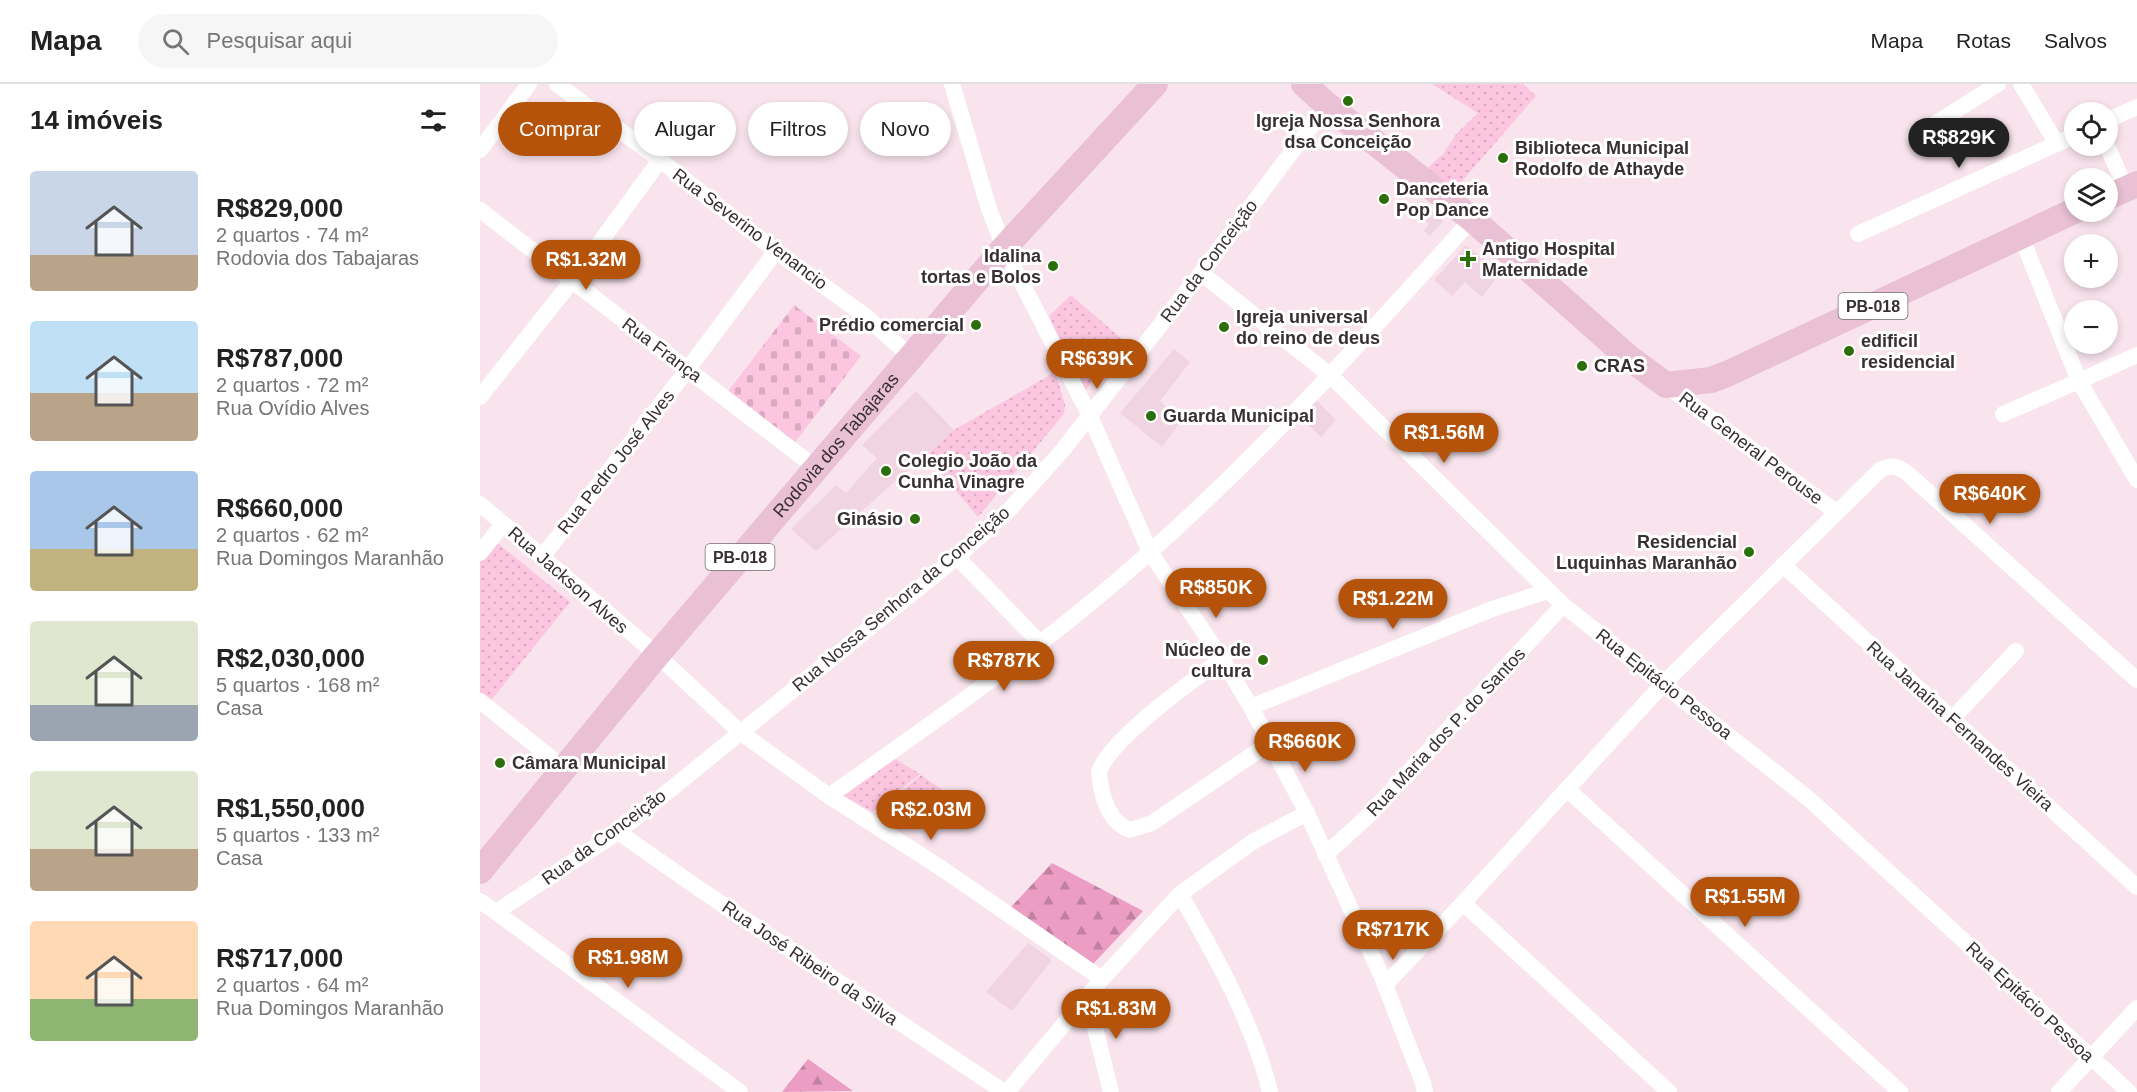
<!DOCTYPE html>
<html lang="pt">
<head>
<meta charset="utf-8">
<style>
  body { margin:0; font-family:Arial,sans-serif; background:#f6f6f6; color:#222; height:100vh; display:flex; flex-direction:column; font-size:22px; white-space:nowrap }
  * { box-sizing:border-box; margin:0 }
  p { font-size:20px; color:#767676 }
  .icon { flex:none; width:33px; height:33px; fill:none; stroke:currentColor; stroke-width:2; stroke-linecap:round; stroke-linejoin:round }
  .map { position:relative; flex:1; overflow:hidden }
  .details { display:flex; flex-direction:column; background:#fff; width:480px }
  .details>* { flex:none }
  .hud { position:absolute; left:18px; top:18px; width:570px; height:54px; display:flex; gap:12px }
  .tools { position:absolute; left:1584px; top:18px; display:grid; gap:12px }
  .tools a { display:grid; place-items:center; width:54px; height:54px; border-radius:50%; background:#fff; box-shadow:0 3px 9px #0003; font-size:30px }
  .price { position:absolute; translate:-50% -51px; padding:0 14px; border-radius:21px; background:#b45309; color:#fff; font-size:20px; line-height:39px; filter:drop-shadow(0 2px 3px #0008) }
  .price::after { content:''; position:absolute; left:50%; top:36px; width:18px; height:14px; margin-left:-9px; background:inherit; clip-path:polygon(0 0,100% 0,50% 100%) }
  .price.current { background:#222; color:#fff }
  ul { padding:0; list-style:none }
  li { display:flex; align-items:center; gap:18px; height:150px; padding:0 30px }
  li span { display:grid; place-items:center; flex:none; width:168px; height:120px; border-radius:6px; color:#555 }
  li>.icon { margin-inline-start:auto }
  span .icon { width:72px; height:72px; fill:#fffc; stroke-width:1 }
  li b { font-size:26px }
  h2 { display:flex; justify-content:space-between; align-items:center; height:72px; padding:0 30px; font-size:26px }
  .pill { padding:0 21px; border-radius:27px; background:#fff; box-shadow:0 3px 9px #0003; font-size:21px; line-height:54px }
  .pill.current { background:#b45309; color:#fff }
  header { display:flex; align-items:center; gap:36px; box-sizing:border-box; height:84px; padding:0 30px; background:#fff; border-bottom:2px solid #e0e0e0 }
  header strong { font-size:28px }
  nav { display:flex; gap:33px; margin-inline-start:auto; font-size:21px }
  .search { width:420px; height:54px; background:#f6f6f6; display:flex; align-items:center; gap:15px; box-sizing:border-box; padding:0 21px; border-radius:33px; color:#767676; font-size:22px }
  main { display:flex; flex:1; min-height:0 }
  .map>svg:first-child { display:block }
  .built { fill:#f1d4e1 }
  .green { fill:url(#green-dots) }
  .forest { fill:url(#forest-firs) }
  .cemetery { fill:url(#cemetery-stones) }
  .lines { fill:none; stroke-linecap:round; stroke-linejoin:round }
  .minor { stroke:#fff; stroke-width:16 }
  .primary { stroke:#e9c0d4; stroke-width:26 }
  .poi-dot { fill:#2a6f0a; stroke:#fff; stroke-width:2 }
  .labels { text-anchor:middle; stroke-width:6; stroke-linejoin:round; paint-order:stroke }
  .shield { fill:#fff; stroke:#736d70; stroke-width:1.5 }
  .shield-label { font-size:16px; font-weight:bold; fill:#372f32 }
  .poi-label { font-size:18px; font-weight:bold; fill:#372f32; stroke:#fff; text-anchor:start }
  .street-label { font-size:18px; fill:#372f32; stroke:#fff }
</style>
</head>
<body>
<header>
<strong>Mapa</strong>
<div class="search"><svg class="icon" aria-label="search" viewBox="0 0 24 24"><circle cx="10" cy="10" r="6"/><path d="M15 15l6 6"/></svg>Pesquisar aqui</div>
<nav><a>Mapa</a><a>Rotas</a><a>Salvos</a></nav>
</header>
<main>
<section class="details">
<h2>14 imóveis<svg class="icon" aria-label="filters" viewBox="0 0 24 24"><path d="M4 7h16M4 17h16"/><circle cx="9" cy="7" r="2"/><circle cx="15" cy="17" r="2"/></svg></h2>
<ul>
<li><span style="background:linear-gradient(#c9d6e8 70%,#b9a48a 0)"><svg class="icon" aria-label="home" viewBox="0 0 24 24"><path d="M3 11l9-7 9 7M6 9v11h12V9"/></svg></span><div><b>R$829,000</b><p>2 quartos · 74 m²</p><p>Rodovia dos Tabajaras</p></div></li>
<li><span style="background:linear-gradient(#bfe0f5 60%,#b9a48a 0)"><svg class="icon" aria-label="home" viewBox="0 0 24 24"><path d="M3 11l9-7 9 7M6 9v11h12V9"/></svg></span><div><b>R$787,000</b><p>2 quartos · 72 m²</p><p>Rua Ovídio Alves</p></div></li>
<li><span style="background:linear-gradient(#a9c7e8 65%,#c2b280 0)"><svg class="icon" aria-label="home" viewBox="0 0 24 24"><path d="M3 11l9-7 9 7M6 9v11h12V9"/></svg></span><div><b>R$660,000</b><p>2 quartos · 62 m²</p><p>Rua Domingos Maranhão</p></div></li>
<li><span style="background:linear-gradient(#dfe7d0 70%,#9aa5b1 0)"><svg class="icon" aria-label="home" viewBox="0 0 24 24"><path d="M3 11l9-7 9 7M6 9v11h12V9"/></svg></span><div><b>R$2,030,000</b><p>5 quartos · 168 m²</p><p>Casa</p></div></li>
<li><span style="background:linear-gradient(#dfe7d0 65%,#b9a48a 0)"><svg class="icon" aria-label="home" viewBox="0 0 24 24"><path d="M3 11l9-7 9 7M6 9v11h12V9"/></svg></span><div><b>R$1,550,000</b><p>5 quartos · 133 m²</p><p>Casa</p></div></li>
<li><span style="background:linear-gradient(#ffd9b3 65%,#8fb573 0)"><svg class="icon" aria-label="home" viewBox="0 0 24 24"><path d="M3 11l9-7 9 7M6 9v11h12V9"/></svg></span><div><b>R$717,000</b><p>2 quartos · 64 m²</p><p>Rua Domingos Maranhão</p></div></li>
</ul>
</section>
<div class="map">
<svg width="1657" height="1008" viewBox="0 0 1657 1008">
  <defs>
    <pattern id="green-dots" width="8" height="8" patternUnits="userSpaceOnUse" patternTransform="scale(1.5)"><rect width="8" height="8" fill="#fcc6e0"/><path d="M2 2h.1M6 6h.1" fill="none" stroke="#d9aac1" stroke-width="1.8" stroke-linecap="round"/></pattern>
    <pattern id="forest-firs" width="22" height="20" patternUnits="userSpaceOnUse" patternTransform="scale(1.5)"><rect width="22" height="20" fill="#ec9dc4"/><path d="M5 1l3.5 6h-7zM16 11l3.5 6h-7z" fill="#c080a0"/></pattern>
    <pattern id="cemetery-stones" width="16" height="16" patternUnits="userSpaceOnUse" patternTransform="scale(1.5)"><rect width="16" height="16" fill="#fcc6e0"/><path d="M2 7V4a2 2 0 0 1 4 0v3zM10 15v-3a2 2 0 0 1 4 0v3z" fill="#d9aac1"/></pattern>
  </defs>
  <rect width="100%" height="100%" fill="#f9e4ed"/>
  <g class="built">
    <path d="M942 120 963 137 950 152 944 147 949 140 934 129Z"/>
    <path d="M986 161 1020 189 1002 213 985 198 972 212 954 196Z"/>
    <path d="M694 265 710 278 680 317 702 336 682 363 640 329Z"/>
    <path d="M436 307 474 346 336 467 311 445 356 401 366 409 397 374 382 361Z"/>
    <path d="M835 315 856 336 841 353 820 333Z"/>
    <path d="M548 859 572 876 532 927 506 908Z"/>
  </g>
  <g class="green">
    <path d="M952 0H1043L1056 12 970 111 943 88 963 70 977 49 998 29Z"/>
    <path d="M591 211 643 256 602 311 569 232Z"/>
    <path d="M575 288 585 321 584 330 498 433 446 371 474 346Z"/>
    <path d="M15 457 90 518 9 619 0 611V476Z"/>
    <path d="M409 671 440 690 393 728 358 709Z"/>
    <path d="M441 691 465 708 424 743 395 729Z"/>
  </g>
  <g class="forest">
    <path d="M572 779 663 827 613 880 531 823Z"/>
    <path d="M328 975 373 1007 302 1008Z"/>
  </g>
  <path class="cemetery" d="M314 221 381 272 313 361 246 310Z"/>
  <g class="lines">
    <g class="minor">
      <path d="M77 0 180 76 296 167 384 231 431 273"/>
      <path d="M472 0 509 125 524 164 609 330 670 468 742 575 771 623 827 729 902 893 943 999 945 1008"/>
      <path d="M1541 0 1577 60"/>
      <path d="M1628 36 1657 23"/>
      <path d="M1434 53 1518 0"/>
      <path d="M1627 62 1646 105"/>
      <path d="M0 66 49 0"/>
      <path d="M0 126 336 384"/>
      <path d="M1378 150 1594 52"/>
      <path d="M721 189 851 292 1083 521 1329 715 1649 1008"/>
      <path d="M1657 271 1599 297 1657 396"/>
      <path d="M1186 301 1356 428"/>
      <path d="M0 313 92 197 180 76"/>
      <path d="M1523 330 1599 297 1541 152"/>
      <path d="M0 420 177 571 260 648 349 712 461 784 622 895"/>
      <path d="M0 469 23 440"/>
      <path d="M62 473 208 285 296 167"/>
      <path d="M477 473 561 560"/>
      <path d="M1303 481 1657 803"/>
      <path d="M742 575C711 598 631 654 619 688 621 710 628 738 650 746L672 739 791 658"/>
      <path d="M0 617 85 685"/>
      <path d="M771 623 1012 525 1068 507"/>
      <path d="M1472 635 1536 567"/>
      <path d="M1087 705 1420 1008"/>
      <path d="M349 712C459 634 570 558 670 468 786 365 889 250 992 135"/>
      <path d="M138 748 218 804 524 1008"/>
      <path d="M845 771 888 732 1083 521"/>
      <path d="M700 810C736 873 773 938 790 1008"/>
      <path d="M0 817 16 828 138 748 477 473 529 426 582 367 721 189 847 21"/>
      <path d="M983 819 1189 1008"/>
      <path d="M16 828 260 1008"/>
      <path d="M905 901 983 819 1184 599 1400 386C1411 380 1416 382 1426 388L1657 596"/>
      <path d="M607 912 631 1008"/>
      <path d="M527 1008 622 895 700 810 774 757 827 729"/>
      <path d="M1579 1008 1657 924"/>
    </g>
    <g class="primary">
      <path d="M824 0 847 21 992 135 1148 273 1186 301 1231 296 1247 290 1594 127"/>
      <path d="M1628 113 1657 100"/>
      <path id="s1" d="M0 787 177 571 524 164 675 0"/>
    </g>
  </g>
  <g class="poi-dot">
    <circle cx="868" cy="17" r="6"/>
    <circle cx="1023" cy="74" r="6"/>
    <circle cx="904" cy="115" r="6"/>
    <path d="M985 166h6v6h6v6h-6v6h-6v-6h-6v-6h6z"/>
    <circle cx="573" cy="182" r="6"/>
    <circle cx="496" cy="241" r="6"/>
    <circle cx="744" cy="243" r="6"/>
    <circle cx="1369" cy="267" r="6"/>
    <circle cx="1102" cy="282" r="6"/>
    <circle cx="671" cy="332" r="6"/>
    <circle cx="406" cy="387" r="6"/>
    <circle cx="435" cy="435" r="6"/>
    <circle cx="1269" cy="468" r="6"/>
    <circle cx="783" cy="576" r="6"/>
    <circle cx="20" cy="679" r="6"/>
  </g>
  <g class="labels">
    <g class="shield">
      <rect x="1358.5" y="209" width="69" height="26" rx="4.5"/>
      <rect x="225.5" y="460" width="69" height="26" rx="4.5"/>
    </g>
    <g class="shield-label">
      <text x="1393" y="228">PB-018</text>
      <text x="260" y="479">PB-018</text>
    </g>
    <g class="poi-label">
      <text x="868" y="43" text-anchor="middle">Igreja Nossa Senhora<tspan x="868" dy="21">dsa Conceição</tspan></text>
      <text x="1035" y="70">Biblioteca Municipal<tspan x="1035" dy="21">Rodolfo de Athayde</tspan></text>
      <text x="916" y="111">Danceteria<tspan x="916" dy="21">Pop Dance</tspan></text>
      <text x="1002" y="171">Antigo Hospital<tspan x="1002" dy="21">Maternidade</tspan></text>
      <text x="561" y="178" text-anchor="end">Idalina<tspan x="561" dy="21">tortas e Bolos</tspan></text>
      <text x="756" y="239">Igreja universal<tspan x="756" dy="21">do reino de deus</tspan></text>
      <text x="484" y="247" text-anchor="end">Prédio comercial</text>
      <text x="1381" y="263">edificil<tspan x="1381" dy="21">residencial</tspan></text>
      <text x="1114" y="288">CRAS</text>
      <text x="683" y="338">Guarda Municipal</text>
      <text x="418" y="383">Colegio João da<tspan x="418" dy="21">Cunha Vinagre</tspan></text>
      <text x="423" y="441" text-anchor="end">Ginásio</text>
      <text x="1257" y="464" text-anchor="end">Residencial<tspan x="1257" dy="21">Luquinhas Maranhão</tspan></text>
      <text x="771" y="572" text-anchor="end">Núcleo de<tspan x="771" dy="21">cultura</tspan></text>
      <text x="32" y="685">Câmara Municipal</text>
    </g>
    <g class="street-label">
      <text transform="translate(270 145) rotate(37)" y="6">Rua Severino Venancio</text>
      <text transform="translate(729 177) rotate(-53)" y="6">Rua da Conceição</text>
      <text transform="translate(182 266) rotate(37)" y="6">Rua França</text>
      <text dy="6" stroke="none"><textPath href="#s1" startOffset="555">Rodovia dos Tabajaras</textPath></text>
      <text transform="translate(1271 364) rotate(37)" y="6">Rua General Perouse</text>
      <text transform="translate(136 378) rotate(-52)" y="6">Rua Pedro José Alves</text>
      <text transform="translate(88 496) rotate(41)" y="6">Rua Jackson Alves</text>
      <text transform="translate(421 515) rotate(-40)" y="6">Rua Nossa Senhora da Conceição</text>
      <text transform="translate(1184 600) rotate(38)" y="6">Rua Epitácio Pessoa</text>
      <text transform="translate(1480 642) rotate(42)" y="6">Rua Janaína Fernandes Vieira</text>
      <text transform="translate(966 648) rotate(-47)" y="6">Rua Maria dos P. do Santos</text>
      <text transform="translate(124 753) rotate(-36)" y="6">Rua da Conceição</text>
      <text transform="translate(330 879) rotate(34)" y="6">Rua José Ribeiro da Silva</text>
      <text transform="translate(1550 918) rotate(43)" y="6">Rua Epitácio Pessoa</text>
    </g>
  </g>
</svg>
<div class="tools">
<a><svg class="icon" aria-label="locate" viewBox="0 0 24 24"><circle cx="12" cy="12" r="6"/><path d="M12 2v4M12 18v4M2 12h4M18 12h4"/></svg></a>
<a><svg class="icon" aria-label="layers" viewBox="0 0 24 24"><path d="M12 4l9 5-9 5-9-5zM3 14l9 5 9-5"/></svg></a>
<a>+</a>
<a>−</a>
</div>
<b class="price current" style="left:1479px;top:85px">R$829K</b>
<b class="price" style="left:106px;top:207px">R$1.32M</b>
<b class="price" style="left:617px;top:306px">R$639K</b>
<b class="price" style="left:964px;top:380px">R$1.56M</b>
<b class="price" style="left:1510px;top:441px">R$640K</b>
<b class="price" style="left:736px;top:535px">R$850K</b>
<b class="price" style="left:913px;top:546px">R$1.22M</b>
<b class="price" style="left:524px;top:608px">R$787K</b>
<b class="price" style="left:825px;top:689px">R$660K</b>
<b class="price" style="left:451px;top:757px">R$2.03M</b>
<b class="price" style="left:1265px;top:844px">R$1.55M</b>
<b class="price" style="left:913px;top:877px">R$717K</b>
<b class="price" style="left:148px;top:905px">R$1.98M</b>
<b class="price" style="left:636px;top:956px">R$1.83M</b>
<div class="hud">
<a class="pill current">Comprar</a>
<a class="pill">Alugar</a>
<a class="pill">Filtros</a>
<a class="pill">Novo</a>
</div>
</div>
</main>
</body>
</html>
